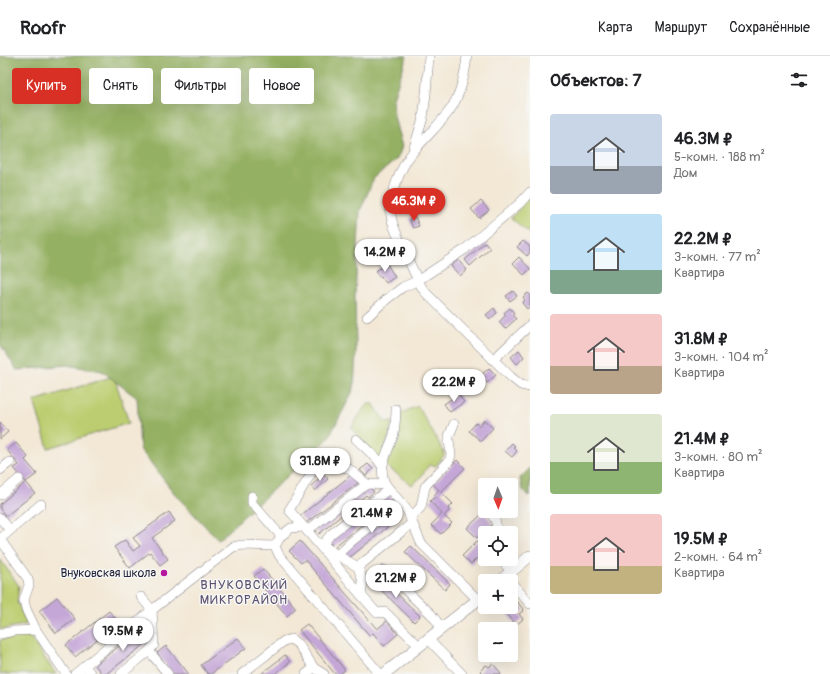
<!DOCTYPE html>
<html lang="ru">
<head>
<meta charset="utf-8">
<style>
  body { margin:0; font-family:Pangolin,sans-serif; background:#f6f6f6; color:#202124; height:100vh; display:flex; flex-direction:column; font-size:15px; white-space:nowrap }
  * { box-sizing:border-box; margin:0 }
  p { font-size:13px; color:#757577 }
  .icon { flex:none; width:22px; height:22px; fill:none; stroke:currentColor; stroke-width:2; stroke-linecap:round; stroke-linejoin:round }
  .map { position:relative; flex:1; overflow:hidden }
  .sheet { display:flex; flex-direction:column; background:#fff; width:300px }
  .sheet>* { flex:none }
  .top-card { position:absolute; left:12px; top:12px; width:380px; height:36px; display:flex; gap:8px }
  .needle { width:26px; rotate:178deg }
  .fabs { position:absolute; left:478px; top:422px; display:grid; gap:8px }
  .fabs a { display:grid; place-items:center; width:40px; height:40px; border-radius:4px; background:#fff; box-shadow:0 4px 16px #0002; font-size:20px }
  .price { position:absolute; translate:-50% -34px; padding:0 9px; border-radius:14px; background:#fff; color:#222; font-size:13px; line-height:26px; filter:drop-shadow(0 1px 2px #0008) }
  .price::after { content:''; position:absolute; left:50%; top:24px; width:12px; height:9px; margin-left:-6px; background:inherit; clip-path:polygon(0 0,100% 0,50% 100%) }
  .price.selected { background:#d93025; color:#fff }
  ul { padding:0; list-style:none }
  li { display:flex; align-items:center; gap:12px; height:100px; padding:0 20px }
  li span { display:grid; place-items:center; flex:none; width:112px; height:80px; border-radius:4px; color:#555 }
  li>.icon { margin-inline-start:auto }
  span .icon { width:48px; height:48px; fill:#fffc; stroke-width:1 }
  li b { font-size:17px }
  h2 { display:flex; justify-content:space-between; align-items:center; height:48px; padding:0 20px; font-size:17px }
  .chip { padding:0 14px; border-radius:4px; background:#fff; box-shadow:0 4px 16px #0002; font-size:14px; line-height:36px }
  .chip.selected { background:#d93025; color:#fff }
  header { display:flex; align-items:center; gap:24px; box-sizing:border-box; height:56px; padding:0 20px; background:#fff; border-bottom:1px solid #e0e0e0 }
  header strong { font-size:19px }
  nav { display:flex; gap:22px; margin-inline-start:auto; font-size:14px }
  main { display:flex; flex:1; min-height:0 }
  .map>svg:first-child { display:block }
  .green { fill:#bbcd70; stroke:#6e7856 }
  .forest { fill:#94b062; stroke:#5b694e }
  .building { fill:#c4a6d7 }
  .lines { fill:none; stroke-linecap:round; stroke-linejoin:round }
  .minor-casing { stroke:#8a8588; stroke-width:10 }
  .major-casing { stroke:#8a8588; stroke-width:12 }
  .minor { stroke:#fff; stroke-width:9 }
  .major { stroke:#fff; stroke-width:11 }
  .poi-dot { fill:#b5179e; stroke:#f6f6f2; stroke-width:1.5 }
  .labels { text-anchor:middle; stroke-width:3; stroke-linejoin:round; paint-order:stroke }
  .poi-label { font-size:12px; fill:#22223b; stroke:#f6f6f2; text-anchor:end }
  .neighbourhood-label { font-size:13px; letter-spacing:1px; fill:#5b5072; stroke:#f6f6f2 }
</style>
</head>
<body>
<header>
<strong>Roofr</strong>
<nav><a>Карта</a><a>Маршрут</a><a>Сохранённые</a></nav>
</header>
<main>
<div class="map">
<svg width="530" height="618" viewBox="0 0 530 618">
  <rect width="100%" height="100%" fill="#f6f6f2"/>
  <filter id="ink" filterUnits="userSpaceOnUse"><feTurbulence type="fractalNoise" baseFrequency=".025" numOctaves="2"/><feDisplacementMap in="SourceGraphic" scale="8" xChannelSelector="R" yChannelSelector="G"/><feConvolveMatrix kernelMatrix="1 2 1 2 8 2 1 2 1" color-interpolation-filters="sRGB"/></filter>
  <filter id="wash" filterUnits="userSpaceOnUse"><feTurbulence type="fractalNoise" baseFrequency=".012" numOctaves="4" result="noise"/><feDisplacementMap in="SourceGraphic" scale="16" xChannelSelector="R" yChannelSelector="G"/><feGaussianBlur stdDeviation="0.9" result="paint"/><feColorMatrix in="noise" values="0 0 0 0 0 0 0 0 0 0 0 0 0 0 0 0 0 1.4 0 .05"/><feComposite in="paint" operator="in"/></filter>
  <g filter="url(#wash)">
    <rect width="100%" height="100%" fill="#f3e8d6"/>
    <g class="green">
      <path d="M530 141V178L511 162Z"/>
      <path d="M114 320 129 367 48 392 34 345Z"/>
      <path d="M373 347 385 366H393L382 402 379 403 351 372 366 349Z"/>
      <path d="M418 350 444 396V399L436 410 429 409 420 422 412 429 386 410 392 396 401 357Z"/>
      <path d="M0 503 19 530 17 546 27 568 0 574Z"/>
      <path d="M19 580 30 581 56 618H0V584Z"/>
    </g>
    <g class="forest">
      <path d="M0 0H407L393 42 394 60 402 91 397 103 374 122 360 155 355 238 356 296 354 332 346 349 328 383 218 484 174 437 140 393 137 342 102 315 67 309 17 314 0 288Z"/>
      <path d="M530 412V440C522 436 521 431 520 422Z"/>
    </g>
    <g id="blocks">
      <g class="building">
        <path d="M481 145 489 154 479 162 471 153Z"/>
        <path d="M415 161 419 170 413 172 409 163Z"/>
        <path d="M523 185 530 191V196L527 200 517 191Z"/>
        <path d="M485 186 490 192 470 210 465 204Z"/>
        <path d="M519 201 530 213 524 219 513 207Z"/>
        <path d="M458 204 467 214 460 220 451 210Z"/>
        <path d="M387 208 395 221 386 227 381 220 379 221 375 215Z"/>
        <path d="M513 235 517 240 510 245 506 240Z"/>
        <path d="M528 237 530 239V250L527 253 522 247 525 244 523 241Z"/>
        <path d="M494 252 497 257 490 263 486 259Z"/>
        <path d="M510 252 514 257 512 259 516 263 505 273 499 266 506 259 504 257Z"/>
        <path d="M519 294 524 301 517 308 511 301Z"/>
        <path d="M489 312 496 319 487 327 480 320Z"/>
        <path d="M458 338 464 346 450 356 444 348Z"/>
        <path d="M484 364 493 372 481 385 469 375 476 367 479 370Z"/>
        <path d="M0 366 8 376 0 383Z"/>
        <path d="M16 387 28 401 25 404 37 418 26 426 14 412 19 409 7 394Z"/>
        <path d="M512 387 515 390 513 391 517 395 512 401 505 395Z"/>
        <path d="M457 404 465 412 441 436 453 448 448 453 449 455 444 460 452 467 441 478 431 469 442 458 430 445 435 441 434 439 439 434 433 428Z"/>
        <path d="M368 408 373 413 366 420 360 414Z"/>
        <path d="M324 418 328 423 315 435 311 430Z"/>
        <path d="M351 419 358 427 306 467 300 460Z"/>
        <path d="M26 426 35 437 6 460 0 453V448Z"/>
        <path d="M367 429 374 436 368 441 366 439 319 478 314 472Z"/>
        <path d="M388 437 393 444 334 491 328 485Z"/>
        <path d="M394 454 400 461 349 502 343 496Z"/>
        <path d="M169 456 175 465 152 482 168 503 160 509 150 496 130 512 114 491 125 484 133 495 140 490 133 482Z"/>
        <path d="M483 457 493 467 477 482 467 472Z"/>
        <path d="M300 485 377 573 387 565 398 578 384 590 373 577 370 580 305 504 301 507 289 495Z"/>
        <path d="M477 485 485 492V494L471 508 462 500Z"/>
        <path d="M411 490 450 528 445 534 405 496Z"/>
        <path d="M263 513 296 552 287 560 254 520Z"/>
        <path d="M379 520 420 560 414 566 373 526Z"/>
        <path d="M57 541 75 563 56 577 39 555Z"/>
        <path d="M517 546 524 554 519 558 523 563 516 569 505 555Z"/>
        <path d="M109 555 119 566 75 601 66 589Z"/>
        <path d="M307 568 345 614 340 618H335L299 574Z"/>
        <path d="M141 573 150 584 106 618H102L95 609Z"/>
        <path d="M238 582 246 592 211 618H208L201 609Z"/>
        <path d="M166 590 189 618H173L157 597Z"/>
        <path d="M285 599 290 606 275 618H261Z"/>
        <path d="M493 608 501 617 500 618H483L480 615 486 609 489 611Z"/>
      </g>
    </g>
  </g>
  <g filter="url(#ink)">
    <use href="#blocks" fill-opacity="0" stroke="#8a8588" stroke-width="1"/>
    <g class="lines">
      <defs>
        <g id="minor">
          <path d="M467 0C465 19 461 38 450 54 439 69 425 82 413 96 401 110 388 141 391 160 393 172 399 183 404 194 410 208 416 222 424 235L511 321 521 329 530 331"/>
          <path d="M413 95 423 62 426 38 429 0"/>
          <path d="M367 261 387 243 403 231 417 225 464 194 520 147 530 136"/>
          <path d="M493 304 530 269"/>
          <path d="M356 383 377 403 382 410"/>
          <path d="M0 414 10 406"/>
          <path d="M386 429C376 411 389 395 394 378 395 369 396 361 396 353"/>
          <path d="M0 439 19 423"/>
          <path d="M252 440V447L281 480 275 490 279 499 380 618"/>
          <path d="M489 456C496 464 497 465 496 477"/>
          <path d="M0 462 10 474"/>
          <path d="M410 462 421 451 425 431 427 428 449 405 451 399 449 385V380L454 368"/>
          <path d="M304 471 289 454 319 405 333 407 349 413 367 428 386 429 407 454 421 487 478 544"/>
          <path d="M307 475 367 428"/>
          <path d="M281 480 291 472 304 471 361 539 377 557 385 556 419 590"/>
          <path d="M0 483 28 523 29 529 24 544 26 553 36 574 66 618"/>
          <path d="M0 483 41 448"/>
          <path d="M321 487 337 499 358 511 412 467"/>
          <path d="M323 488 331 478 389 433"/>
          <path d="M337 499 352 485 401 447"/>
          <path d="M501 503 511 516"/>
          <path d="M358 511 363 526 361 539"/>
          <path d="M384 514 431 558 442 572"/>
          <path d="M511 526 530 548"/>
          <path d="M0 578 14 575 36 574"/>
          <path d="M428 583 462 618"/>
          <path d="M149 595 168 618"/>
          <path d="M85 610 91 618"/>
          <path d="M314 612 324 618"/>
          <path d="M75 618 152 554 233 491 242 489 275 490"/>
          <path d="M121 618 149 595 154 589 152 554 141 541"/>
          <path d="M242 618 284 585 291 583 299 589 314 612 306 618"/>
        </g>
        <g id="major">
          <path d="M500 525 530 500"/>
          <path d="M384 618 485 538"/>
        </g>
      </defs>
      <use href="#minor" class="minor-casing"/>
      <use href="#major" class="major-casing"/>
      <use href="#minor" class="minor"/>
      <use href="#major" class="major"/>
    </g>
  </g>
  <circle class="poi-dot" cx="164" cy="517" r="4"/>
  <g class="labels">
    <g class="poi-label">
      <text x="156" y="521">Внуковская школа</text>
    </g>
    <g class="neighbourhood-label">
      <text x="244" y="533">ВНУКОВСКИЙ<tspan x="244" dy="15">МИКРОРАЙОН</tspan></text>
    </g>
  </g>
</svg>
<div class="fabs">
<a><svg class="needle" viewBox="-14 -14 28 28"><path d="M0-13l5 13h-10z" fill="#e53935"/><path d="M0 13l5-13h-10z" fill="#757577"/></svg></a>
<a><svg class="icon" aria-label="locate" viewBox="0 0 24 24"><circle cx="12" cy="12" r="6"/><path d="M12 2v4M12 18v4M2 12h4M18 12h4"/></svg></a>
<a>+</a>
<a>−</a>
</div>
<b class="price selected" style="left:414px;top:166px">46.3M ₽</b>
<b class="price" style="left:385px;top:217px">14.2M ₽</b>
<b class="price" style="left:454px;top:347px">22.2M ₽</b>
<b class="price" style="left:320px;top:426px">31.8M ₽</b>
<b class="price" style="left:372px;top:478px">21.4M ₽</b>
<b class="price" style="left:396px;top:543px">21.2M ₽</b>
<b class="price" style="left:123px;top:596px">19.5M ₽</b>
<div class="top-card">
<a class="chip selected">Купить</a>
<a class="chip">Снять</a>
<a class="chip">Фильтры</a>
<a class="chip">Новое</a>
</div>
</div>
<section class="sheet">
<h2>Объектов: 7<svg class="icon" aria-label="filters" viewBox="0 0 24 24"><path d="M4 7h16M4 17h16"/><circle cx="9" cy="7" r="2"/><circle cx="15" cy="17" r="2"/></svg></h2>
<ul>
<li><span style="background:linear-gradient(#c9d6e8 65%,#9aa5b1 0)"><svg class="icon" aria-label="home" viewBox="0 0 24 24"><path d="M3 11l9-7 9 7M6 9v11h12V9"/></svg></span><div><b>46.3M ₽</b><p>5-комн. · 188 m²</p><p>Дом</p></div></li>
<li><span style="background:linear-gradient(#bfe0f5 70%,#7fa58c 0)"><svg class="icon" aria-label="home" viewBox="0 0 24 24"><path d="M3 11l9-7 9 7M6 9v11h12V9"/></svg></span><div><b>22.2M ₽</b><p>3-комн. · 77 m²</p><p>Квартира</p></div></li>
<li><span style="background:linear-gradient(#f6c9c9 65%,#b9a48a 0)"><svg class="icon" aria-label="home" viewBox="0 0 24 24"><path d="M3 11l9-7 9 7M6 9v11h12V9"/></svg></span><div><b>31.8M ₽</b><p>3-комн. · 104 m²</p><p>Квартира</p></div></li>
<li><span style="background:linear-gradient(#dfe7d0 60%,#8fb573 0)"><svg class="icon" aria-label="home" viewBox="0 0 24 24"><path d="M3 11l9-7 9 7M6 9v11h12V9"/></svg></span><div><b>21.4M ₽</b><p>3-комн. · 80 m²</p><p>Квартира</p></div></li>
<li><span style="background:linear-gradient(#f6c9c9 65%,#c2b280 0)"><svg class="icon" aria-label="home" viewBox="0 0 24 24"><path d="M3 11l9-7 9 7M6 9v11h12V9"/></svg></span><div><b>19.5M ₽</b><p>2-комн. · 64 m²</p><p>Квартира</p></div></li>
</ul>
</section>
</main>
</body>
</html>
